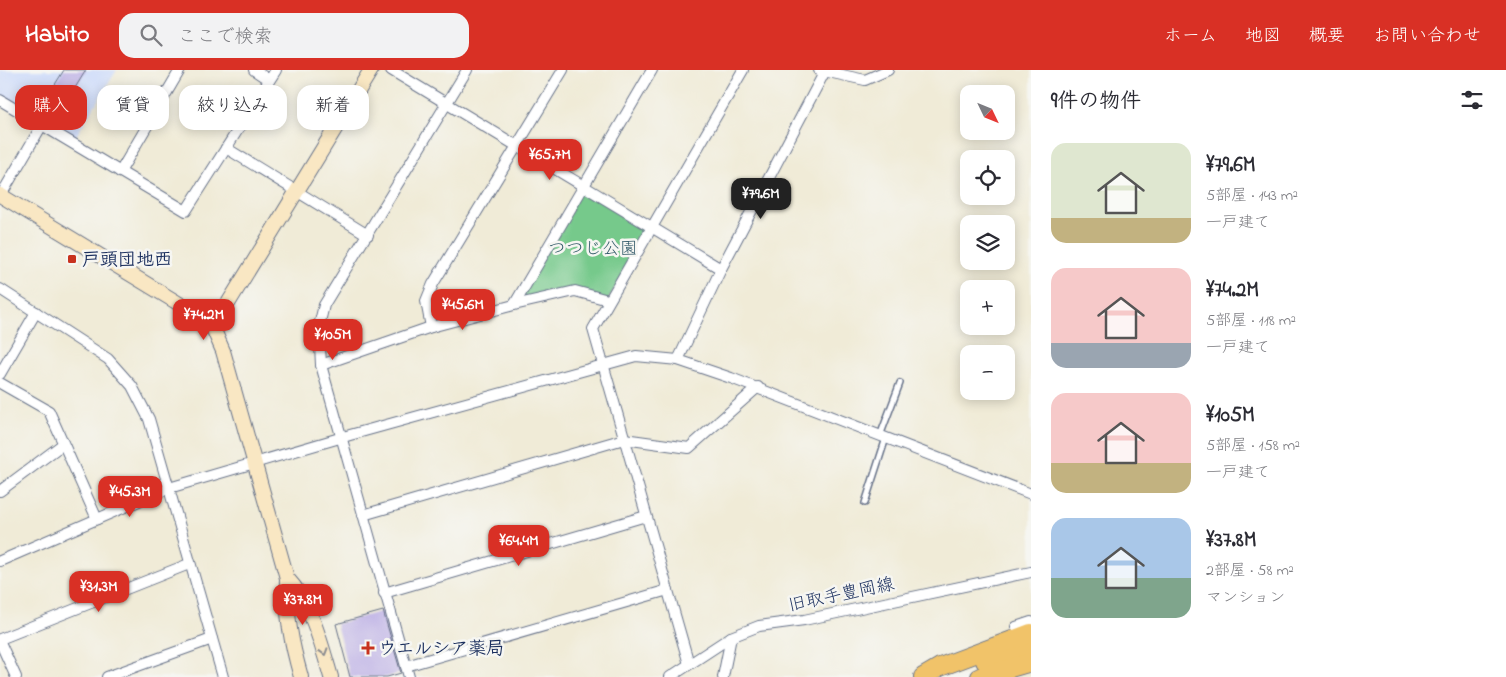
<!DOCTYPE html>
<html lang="ja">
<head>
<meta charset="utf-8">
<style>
  body { margin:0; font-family:"Indie Flower","Klee One",sans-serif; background:#f2f2f3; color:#2b2b33; height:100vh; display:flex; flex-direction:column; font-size:19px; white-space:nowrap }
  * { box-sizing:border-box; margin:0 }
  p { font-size:16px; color:#7c7c81 }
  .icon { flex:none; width:28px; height:28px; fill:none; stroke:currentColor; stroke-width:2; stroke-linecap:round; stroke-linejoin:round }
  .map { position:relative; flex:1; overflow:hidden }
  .sheet { display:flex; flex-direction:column; background:#fff; width:475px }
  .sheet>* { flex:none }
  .hud { position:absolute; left:15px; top:15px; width:475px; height:45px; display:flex; gap:10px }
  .needle { width:32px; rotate:133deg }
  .tools { position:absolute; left:960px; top:15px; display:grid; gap:10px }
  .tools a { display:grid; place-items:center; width:55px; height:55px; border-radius:10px; background:#fff; box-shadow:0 2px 12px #0003; font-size:25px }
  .price { position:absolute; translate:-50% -42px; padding:0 11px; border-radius:10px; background:#d93025; color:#fff; font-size:16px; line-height:32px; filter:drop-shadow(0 1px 2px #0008) }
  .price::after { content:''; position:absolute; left:50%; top:30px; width:15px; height:11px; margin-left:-8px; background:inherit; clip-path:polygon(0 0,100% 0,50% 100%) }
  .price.selected { background:#222; color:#fff }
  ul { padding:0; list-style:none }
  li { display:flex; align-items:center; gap:15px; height:125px; padding:0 20px }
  li span { display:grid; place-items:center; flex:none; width:140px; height:100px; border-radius:15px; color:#555 }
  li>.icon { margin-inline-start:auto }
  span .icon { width:60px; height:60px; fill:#fffc; stroke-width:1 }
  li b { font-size:21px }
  h2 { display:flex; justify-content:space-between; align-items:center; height:60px; padding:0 20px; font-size:21px }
  .tag { padding:0 18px; border-radius:15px; background:#fff; box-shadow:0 2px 12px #0003; font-size:18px; line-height:45px }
  .tag.selected { background:#d93025; color:#fff }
  header { display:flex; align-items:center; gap:30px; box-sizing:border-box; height:70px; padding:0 25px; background:#d93025; color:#fff }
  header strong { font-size:24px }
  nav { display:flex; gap:28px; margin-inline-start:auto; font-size:18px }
  .search { width:350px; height:45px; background:#f2f2f3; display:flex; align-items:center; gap:12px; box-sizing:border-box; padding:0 18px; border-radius:15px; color:#7c7c81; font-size:19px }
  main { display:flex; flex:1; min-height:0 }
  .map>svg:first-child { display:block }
  .built { fill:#cedbfa }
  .green { fill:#76c98b; stroke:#487c74 }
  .building { fill:#bcafe5 }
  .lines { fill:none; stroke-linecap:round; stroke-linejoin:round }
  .lane-casing { stroke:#667188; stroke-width:8 }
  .street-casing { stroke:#667188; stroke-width:12 }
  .secondary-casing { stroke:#667188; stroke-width:16 }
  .highway-casing { stroke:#667188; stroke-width:20 }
  .lane { stroke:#fff; stroke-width:5 }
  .street { stroke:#fff; stroke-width:10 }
  .secondary { stroke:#f9e7c3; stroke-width:14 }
  .highway { stroke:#f1c369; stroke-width:18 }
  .oneway { stroke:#8a8b90 }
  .poi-dot { fill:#c8321e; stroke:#f6f6f2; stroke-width:2 }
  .labels { text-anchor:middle; stroke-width:5; stroke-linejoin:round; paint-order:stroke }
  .park-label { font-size:18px; fill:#365d6c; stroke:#f6f6f2 }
  .poi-label { font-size:18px; font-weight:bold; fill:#1b2f5e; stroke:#f6f6f2; text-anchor:start }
  .street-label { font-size:18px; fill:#1b2f5e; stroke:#f6f6f2 }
</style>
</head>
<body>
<header>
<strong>Habito</strong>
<div class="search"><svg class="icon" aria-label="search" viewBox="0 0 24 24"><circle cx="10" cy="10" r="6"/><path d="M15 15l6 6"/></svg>ここで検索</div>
<nav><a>ホーム</a><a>地図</a><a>概要</a><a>お問い合わせ</a></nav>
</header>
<main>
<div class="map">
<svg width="1031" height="607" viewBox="0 0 1031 607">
  <rect width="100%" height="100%" fill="#f6f6f2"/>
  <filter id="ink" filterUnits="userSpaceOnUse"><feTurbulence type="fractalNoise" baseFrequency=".02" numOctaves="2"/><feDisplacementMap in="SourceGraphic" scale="10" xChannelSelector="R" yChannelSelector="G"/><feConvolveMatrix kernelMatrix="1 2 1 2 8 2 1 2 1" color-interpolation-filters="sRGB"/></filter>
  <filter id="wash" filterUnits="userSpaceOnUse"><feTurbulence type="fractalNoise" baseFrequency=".0096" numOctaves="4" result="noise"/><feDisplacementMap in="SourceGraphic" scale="20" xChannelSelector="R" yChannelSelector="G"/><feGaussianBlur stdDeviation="1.12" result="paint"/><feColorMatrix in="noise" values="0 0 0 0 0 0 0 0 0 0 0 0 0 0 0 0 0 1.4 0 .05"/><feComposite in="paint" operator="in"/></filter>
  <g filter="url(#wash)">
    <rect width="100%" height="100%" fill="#f0ebd7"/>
    <path class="built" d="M0 0H117L74 69 0 25Z"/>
    <path class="green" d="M583 116 651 157 608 230 575 221 514 235Z"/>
    <g id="blocks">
      <g class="building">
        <path d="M64 0H86L75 18 85 25 77 37 68 32 58 48 41 37Z"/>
        <path d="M383 541 401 603 387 607H350L336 554Z"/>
      </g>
    </g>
  </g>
  <g filter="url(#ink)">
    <use href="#blocks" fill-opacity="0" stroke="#667188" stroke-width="1"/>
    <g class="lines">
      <defs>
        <g id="lane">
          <path d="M880 366 900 313"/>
          <path d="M865 433 886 368"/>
        </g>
        <g id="street">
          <path d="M254 0 269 10"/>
          <path d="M391 0 721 199"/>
          <path d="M819 0 865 10 888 0"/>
          <path d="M0 30 186 141 276 0"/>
          <path d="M226 78 368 165"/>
          <path d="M120 102 180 0"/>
          <path d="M0 127 42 55"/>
          <path d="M0 219 108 289 132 316 149 349 223 607"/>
          <path d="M514 235 652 0"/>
          <path d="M431 257 426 231 433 214 563 0"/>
          <path d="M678 290 721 199 824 3"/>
          <path d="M321 295 431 257 514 235 575 221 608 230"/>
          <path d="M0 304 36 242"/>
          <path d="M0 313 49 341 97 449"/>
          <path d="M0 421 63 374"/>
          <path d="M363 445 624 369 689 378 758 317"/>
          <path d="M0 491 169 418 350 365 636 286 678 290 731 308 1031 424"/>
          <path d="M384 523 646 446"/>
          <path d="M1016 557 1031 552"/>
          <path d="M0 569 189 494"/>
          <path d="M0 572 16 607"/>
          <path d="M689 594 593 259 743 0"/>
          <path d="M406 596 668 520"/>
          <path d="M107 607 212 569"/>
          <path d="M409 607 321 295 319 256 324 235 467 0"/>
          <path d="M670 607 731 567 759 556 804 550 1031 502"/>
          <path d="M723 607 731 567"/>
        </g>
        <g id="secondary">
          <path d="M0 125 196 244 213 258 223 281 287 508C286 545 291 572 301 607"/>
          <path d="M213 258 371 0"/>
          <path d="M287 508C312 535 321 573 331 607"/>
        </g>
        <g id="highway">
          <path d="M985 591 1031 578"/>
          <path d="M923 607 940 597 1031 563"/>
          <path d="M980 607 1031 592"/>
        </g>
      </defs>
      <use href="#lane" class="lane-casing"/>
      <use href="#street" class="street-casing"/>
      <use href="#secondary" class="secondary-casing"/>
      <use href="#highway" class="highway-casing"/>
      <use href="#lane" class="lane"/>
      <use href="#street" class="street"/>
      <use href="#secondary" class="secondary"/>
      <use href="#highway" class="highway"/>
    </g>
    <defs><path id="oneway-chevron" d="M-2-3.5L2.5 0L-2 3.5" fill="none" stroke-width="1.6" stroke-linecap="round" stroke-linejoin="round" transform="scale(1.25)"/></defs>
    <use class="oneway" href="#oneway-chevron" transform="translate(324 582) rotate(73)"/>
  </g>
  <g class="poi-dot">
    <rect x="67" y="184" width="10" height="10" rx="2.5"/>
    <path d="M365.5 570.5h5v5h5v5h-5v5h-5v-5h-5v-5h5z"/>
  </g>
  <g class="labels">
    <g class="park-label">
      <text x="593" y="184">つつじ公園</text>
    </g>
    <g class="poi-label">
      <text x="82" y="195">戸頭団地西</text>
      <text x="378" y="584">ウエルシア薬局</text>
    </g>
    <g class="street-label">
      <text transform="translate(841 524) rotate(-12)" y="6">旧取手豊岡線</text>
    </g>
  </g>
</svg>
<div class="tools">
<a><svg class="needle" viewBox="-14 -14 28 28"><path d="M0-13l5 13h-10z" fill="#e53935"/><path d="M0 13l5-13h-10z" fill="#7c7c81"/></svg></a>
<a><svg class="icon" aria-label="locate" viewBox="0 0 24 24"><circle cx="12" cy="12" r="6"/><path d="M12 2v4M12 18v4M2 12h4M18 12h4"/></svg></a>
<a><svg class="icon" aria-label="layers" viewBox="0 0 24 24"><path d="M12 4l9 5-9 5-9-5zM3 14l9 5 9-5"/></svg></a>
<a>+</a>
<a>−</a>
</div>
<b class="price" style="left:550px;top:111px">¥65.7M</b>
<b class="price selected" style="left:761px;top:150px">¥79.6M</b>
<b class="price" style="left:463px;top:261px">¥45.6M</b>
<b class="price" style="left:204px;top:271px">¥74.2M</b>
<b class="price" style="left:333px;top:291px">¥105M</b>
<b class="price" style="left:130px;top:448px">¥45.3M</b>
<b class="price" style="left:519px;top:497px">¥64.4M</b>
<b class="price" style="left:99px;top:543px">¥31.3M</b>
<b class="price" style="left:303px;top:556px">¥37.8M</b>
<div class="hud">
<a class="tag selected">購入</a>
<a class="tag">賃貸</a>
<a class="tag">絞り込み</a>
<a class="tag">新着</a>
</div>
</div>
<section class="sheet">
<h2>9件の物件<svg class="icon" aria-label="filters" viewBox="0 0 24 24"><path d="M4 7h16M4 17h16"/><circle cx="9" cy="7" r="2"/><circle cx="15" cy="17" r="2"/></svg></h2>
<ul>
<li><span style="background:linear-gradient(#dfe7d0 75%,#c2b280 0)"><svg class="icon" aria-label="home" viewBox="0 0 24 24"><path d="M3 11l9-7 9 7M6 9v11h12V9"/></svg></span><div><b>¥79.6M</b><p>5部屋 · 143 m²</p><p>一戸建て</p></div></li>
<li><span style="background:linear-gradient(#f6c9c9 75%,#9aa5b1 0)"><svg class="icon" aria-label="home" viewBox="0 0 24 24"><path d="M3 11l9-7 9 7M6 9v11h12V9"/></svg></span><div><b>¥74.2M</b><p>5部屋 · 118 m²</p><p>一戸建て</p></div></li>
<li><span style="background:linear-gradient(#f6c9c9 70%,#c2b280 0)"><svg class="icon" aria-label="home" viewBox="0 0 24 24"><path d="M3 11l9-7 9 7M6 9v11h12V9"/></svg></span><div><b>¥105M</b><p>5部屋 · 158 m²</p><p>一戸建て</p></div></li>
<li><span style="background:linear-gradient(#a9c7e8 60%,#7fa58c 0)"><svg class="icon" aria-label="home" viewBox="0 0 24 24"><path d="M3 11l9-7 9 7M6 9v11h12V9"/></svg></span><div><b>¥37.8M</b><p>2部屋 · 58 m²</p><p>マンション</p></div></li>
</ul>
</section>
</main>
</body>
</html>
